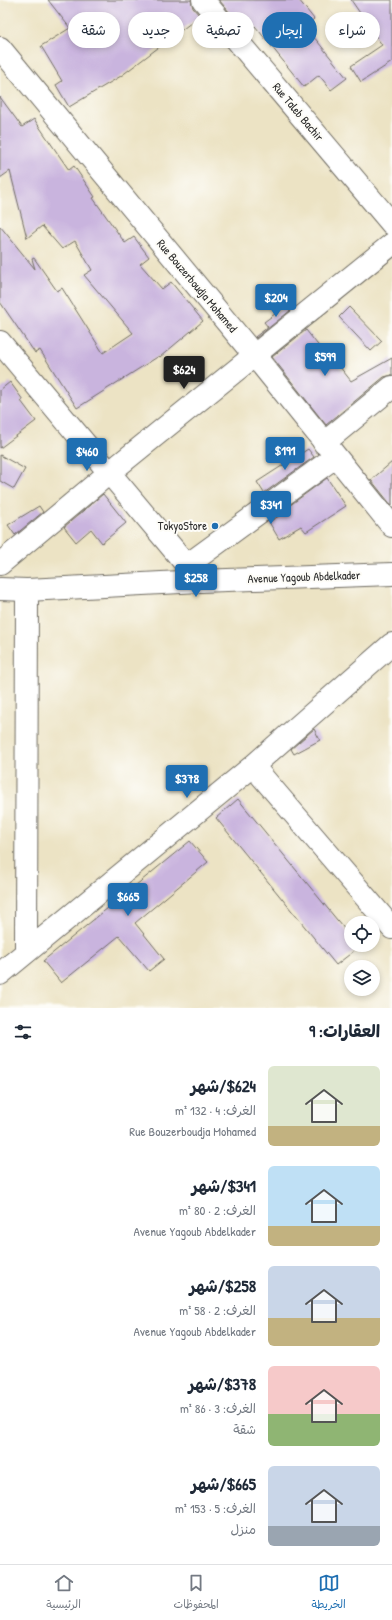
<!DOCTYPE html>
<html lang="ar">
<head>
<meta charset="utf-8">
<style>
  body { margin:0; font-family:"Patrick Hand","Playpen Sans Arabic",sans-serif; background:#f2f2f3; color:#1f2937; direction:rtl; height:100vh; display:flex; flex-direction:column; font-size:15px; white-space:nowrap }
  * { box-sizing:border-box; margin:0 }
  p { font-size:13px; color:#747a83 }
  .icon { flex:none; width:22px; height:22px; fill:none; stroke:currentColor; stroke-width:2; stroke-linecap:round; stroke-linejoin:round }
  .map { position:relative; height:1008px; overflow:hidden; direction:ltr }
  .side { display:flex; flex-direction:column; background:#fff; flex:1 }
  .side>* { flex:none }
  .banner { position:absolute; left:12px; top:12px; width:368px; height:36px; direction:rtl; display:flex; gap:8px }
  .tools { position:absolute; left:344px; top:916px; display:grid; gap:8px }
  .tools a { display:grid; place-items:center; width:36px; height:36px; border-radius:50%; background:#fff; box-shadow:0 2px 6px #0003; font-size:20px }
  .price { position:absolute; translate:-50% -34px; padding:0 9px; border-radius:4px; background:#1f6fb2; color:#fff; font-size:13px; line-height:26px; filter:drop-shadow(0 1px 2px #0008) }
  .price::after { content:''; position:absolute; left:50%; top:24px; width:12px; height:9px; margin-left:-6px; background:inherit; clip-path:polygon(0 0,100% 0,50% 100%) }
  .price.active { background:#222; color:#fff }
  ul { padding:0; list-style:none }
  li { display:flex; align-items:center; gap:12px; height:100px; padding:0 12px }
  li span { display:grid; place-items:center; flex:none; width:112px; height:80px; border-radius:6px; color:#555 }
  li>.icon { margin-inline-start:auto }
  span .icon { width:48px; height:48px; fill:#fffc; stroke-width:1 }
  li b { font-size:17px }
  h2 { display:flex; justify-content:space-between; align-items:center; height:48px; padding:0 12px; font-size:17px }
  .tag { padding:0 14px; border-radius:18px; background:#fff; box-shadow:0 2px 6px #0003; font-size:14px; line-height:36px }
  .tag.active { background:#1f6fb2; color:#fff }
  .tab-bar { display:flex; justify-content:space-around; align-items:center; height:56px; border-top:1px solid #e0e1e3; background:#fff; font-size:11px; color:#747a83 }
  .tab-bar a { display:grid; justify-items:center; gap:2px }
  .tab-bar .active { color:#1f6fb2 }
  .map>svg:first-child { display:block }
  .building { fill:#c9b4de }
  .lines { fill:none; stroke-linecap:round; stroke-linejoin:round }
  .minor-casing { stroke:#6f6b61; stroke-width:24 }
  .tertiary-casing { stroke:#6f6b61; stroke-width:24 }
  .minor { stroke:#fff; stroke-width:22 }
  .tertiary { stroke:#fff; stroke-width:22 }
  .poi-dot { fill:#1f6fb2; stroke:#fdfcf7; stroke-width:1.5 }
  .labels { text-anchor:middle; stroke-width:4; stroke-linejoin:round; paint-order:stroke }
  .street-label { font-size:12px; fill:#2b2b2b; stroke:#fdfcf7 }
  .poi-label { font-size:12px; fill:#2b2b2b; stroke:#fdfcf7; text-anchor:end }
</style>
</head>
<body>
<div class="map">
<svg width="392" height="1008" viewBox="0 0 392 1008">
  <rect width="100%" height="100%" fill="#fdfcf7"/>
  <filter id="ink" filterUnits="userSpaceOnUse"><feTurbulence type="fractalNoise" baseFrequency=".025" numOctaves="2"/><feDisplacementMap in="SourceGraphic" scale="8" xChannelSelector="R" yChannelSelector="G"/><feConvolveMatrix kernelMatrix="1 2 1 2 8 2 1 2 1" color-interpolation-filters="sRGB"/></filter>
  <filter id="wash" filterUnits="userSpaceOnUse"><feTurbulence type="fractalNoise" baseFrequency=".012" numOctaves="4" result="noise"/><feDisplacementMap in="SourceGraphic" scale="16" xChannelSelector="R" yChannelSelector="G"/><feGaussianBlur stdDeviation="0.9" result="paint"/><feColorMatrix in="noise" values="0 0 0 0 0 0 0 0 0 0 0 0 0 0 0 0 0 1.4 0 .05"/><feComposite in="paint" operator="in"/></filter>
  <g filter="url(#wash)">
    <rect width="100%" height="100%" fill="#ece3c4"/>
    <g id="blocks">
      <g class="building">
        <path d="M48 0H191L193 8 200 16 121 76 69 107 56 85 62 81 41 46 70 28Z"/>
        <path d="M219 0H299L314 19 305 26 347 78 331 90 319 75 304 87 255 26 247 33Z"/>
        <path d="M351 0H392V62L361 82 351 66 382 45Z"/>
        <path d="M0 97 22 127 34 119 69 170 74 166 95 197 93 198 125 243 134 237 149 257 140 264 162 289 171 282 203 321 160 357 159 356 77 408 40 350 35 353 0 302V226L35 269 32 259 34 258 57 291 62 288 103 353 133 333 84 275 92 270 75 241 62 249 42 226 27 238 10 171 0 178Z"/>
        <path d="M287 305 291 310 256 338 255 337 268 327 264 322Z"/>
        <path d="M349 307 382 341 371 351 339 317Z"/>
        <path d="M306 330 321 349 324 347 351 381 392 358V375L384 377 326 425 272 357Z"/>
        <path d="M10 382 23 400 21 401 36 421 0 448V390Z"/>
        <path d="M308 449 314 457 264 493 257 482Z"/>
        <path d="M0 455 25 469 14 489 0 481Z"/>
        <path d="M392 462V506L371 480Z"/>
        <path d="M327 478 346 506 306 532 301 526 279 539 269 522 279 516 278 514Z"/>
        <path d="M103 494 126 523 102 543 91 529 76 542 64 527Z"/>
        <path d="M39 506 43 512 15 535 8 525Z"/>
        <path d="M314 729 320 740 294 754 291 749Z"/>
        <path d="M238 799 351 937V945H357L359 947 336 965 216 818Z"/>
        <path d="M190 841 208 862 135 923 164 959 149 971 119 936 61 983 43 961Z"/>
      </g>
    </g>
  </g>
  <g filter="url(#ink)">
    <use href="#blocks" fill-opacity="0" stroke="#6f6b61" stroke-width="1"/>
    <g class="lines">
      <defs>
        <g id="minor">
          <path d="M203 0 392 224"/>
          <path d="M0 48 254 355 392 526"/>
          <path d="M0 342 200 581"/>
          <path d="M324 443 392 387"/>
          <path d="M0 564 109 473 392 244"/>
          <path d="M186 566 335 457"/>
          <path d="M26 952 27 590"/>
        </g>
        <g id="tertiary">
          <path d="M0 589 27 590 200 581 392 574"/>
          <path d="M253 766 392 928"/>
          <path d="M0 974 253 766 392 644"/>
        </g>
      </defs>
      <use href="#minor" class="minor-casing"/>
      <use href="#tertiary" class="tertiary-casing"/>
      <use href="#minor" class="minor"/>
      <use href="#tertiary" class="tertiary"/>
    </g>
  </g>
  <circle class="poi-dot" cx="215" cy="526" r="4"/>
  <g class="labels">
    <g class="street-label">
      <text transform="translate(298 112) rotate(50)" y="4">Rue Taleb Bachir</text>
      <text transform="translate(197 286) rotate(50)" y="4">Rue Bouzerboudja Mohamed</text>
      <text transform="translate(304 577) rotate(-2)" y="4">Avenue Yagoub Abdelkader</text>
    </g>
    <g class="poi-label">
      <text x="207" y="530">TokyoStore</text>
    </g>
  </g>
</svg>
<div class="tools">
<a><svg class="icon" aria-label="locate" viewBox="0 0 24 24"><circle cx="12" cy="12" r="6"/><path d="M12 2v4M12 18v4M2 12h4M18 12h4"/></svg></a>
<a><svg class="icon" aria-label="layers" viewBox="0 0 24 24"><path d="M12 4l9 5-9 5-9-5zM3 14l9 5 9-5"/></svg></a>
</div>
<b class="price" style="left:276px;top:318px">$204</b>
<b class="price" style="left:325px;top:377px">$599</b>
<b class="price active" style="left:184px;top:390px">$624</b>
<b class="price" style="left:285px;top:471px">$191</b>
<b class="price" style="left:87px;top:472px">$460</b>
<b class="price" style="left:271px;top:525px">$341</b>
<b class="price" style="left:196px;top:598px">$258</b>
<b class="price" style="left:187px;top:799px">$378</b>
<b class="price" style="left:128px;top:917px">$665</b>
<div class="banner">
<a class="tag">شراء</a>
<a class="tag active">إيجار</a>
<a class="tag">تصفية</a>
<a class="tag">جديد</a>
<a class="tag">شقة</a>
</div>
</div>
<section class="side">
<h2>العقارات: 9<svg class="icon" aria-label="filters" viewBox="0 0 24 24"><path d="M4 7h16M4 17h16"/><circle cx="9" cy="7" r="2"/><circle cx="15" cy="17" r="2"/></svg></h2>
<ul>
<li><span style="background:linear-gradient(#dfe7d0 75%,#c2b280 0)"><svg class="icon" aria-label="home" viewBox="0 0 24 24"><path d="M3 11l9-7 9 7M6 9v11h12V9"/></svg></span><div><b>$624/شهر</b><p>الغرف: 4 · 132 m²</p><p>Rue Bouzerboudja Mohamed</p></div></li>
<li><span style="background:linear-gradient(#bfe0f5 75%,#c2b280 0)"><svg class="icon" aria-label="home" viewBox="0 0 24 24"><path d="M3 11l9-7 9 7M6 9v11h12V9"/></svg></span><div><b>$341/شهر</b><p>الغرف: 2 · 80 m²</p><p>Avenue Yagoub Abdelkader</p></div></li>
<li><span style="background:linear-gradient(#c9d6e8 65%,#c2b280 0)"><svg class="icon" aria-label="home" viewBox="0 0 24 24"><path d="M3 11l9-7 9 7M6 9v11h12V9"/></svg></span><div><b>$258/شهر</b><p>الغرف: 2 · 58 m²</p><p>Avenue Yagoub Abdelkader</p></div></li>
<li><span style="background:linear-gradient(#f6c9c9 60%,#8fb573 0)"><svg class="icon" aria-label="home" viewBox="0 0 24 24"><path d="M3 11l9-7 9 7M6 9v11h12V9"/></svg></span><div><b>$378/شهر</b><p>الغرف: 3 · 86 m²</p><p>شقة</p></div></li>
<li><span style="background:linear-gradient(#c9d6e8 75%,#9aa5b1 0)"><svg class="icon" aria-label="home" viewBox="0 0 24 24"><path d="M3 11l9-7 9 7M6 9v11h12V9"/></svg></span><div><b>$665/شهر</b><p>الغرف: 5 · 153 m²</p><p>منزل</p></div></li>
</ul>
</section>
<nav class="tab-bar">
<a class="active"><svg class="icon" aria-label="map" viewBox="0 0 24 24"><path d="M3 6l6-2 6 2 6-2v14l-6 2-6-2-6 2zM9 4v14M15 6v14"/></svg>الخريطة</a>
<a><svg class="icon" aria-label="saved" viewBox="0 0 24 24"><path d="M7 4h10v16l-5-4-5 4z"/></svg>المحفوظات</a>
<a><svg class="icon" aria-label="home" viewBox="0 0 24 24"><path d="M3 11l9-7 9 7M6 9v11h12V9"/></svg>الرئيسية</a>
</nav>
</body>
</html>
